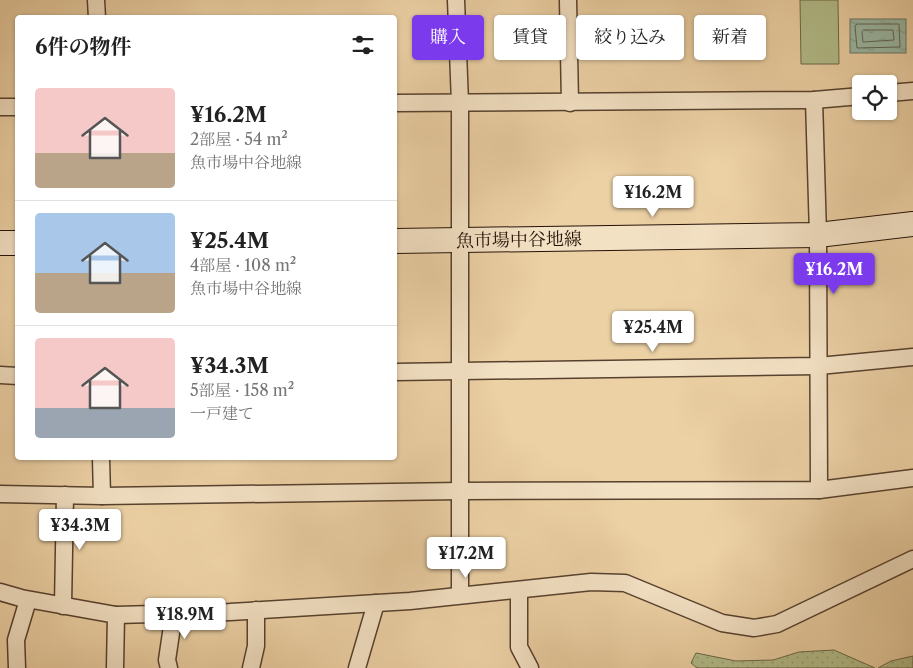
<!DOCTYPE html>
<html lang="ja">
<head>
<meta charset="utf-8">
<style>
  body { margin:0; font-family:"Libre Caslon Text","Noto Serif JP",serif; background:#f6f6f6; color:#222; height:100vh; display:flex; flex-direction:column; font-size:19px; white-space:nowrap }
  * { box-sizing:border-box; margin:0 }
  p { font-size:16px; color:#767676 }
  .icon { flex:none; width:28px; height:28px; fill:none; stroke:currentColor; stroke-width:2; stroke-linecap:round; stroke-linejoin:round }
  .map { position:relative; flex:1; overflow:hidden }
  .drawer { position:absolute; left:15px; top:15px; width:382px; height:445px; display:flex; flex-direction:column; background:#fff; border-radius:5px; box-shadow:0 1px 4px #0004 }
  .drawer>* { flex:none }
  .banner { position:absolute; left:412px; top:15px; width:425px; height:45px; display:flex; gap:10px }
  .fabs { position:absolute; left:852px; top:75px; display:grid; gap:10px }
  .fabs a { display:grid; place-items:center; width:45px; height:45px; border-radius:5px; background:#fff; box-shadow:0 1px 4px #0004; font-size:25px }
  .price { position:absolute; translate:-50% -42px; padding:0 11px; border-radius:5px; background:#fff; color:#222; font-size:16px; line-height:32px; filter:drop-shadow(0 1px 2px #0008) }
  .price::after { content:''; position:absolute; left:50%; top:30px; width:15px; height:11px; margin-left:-8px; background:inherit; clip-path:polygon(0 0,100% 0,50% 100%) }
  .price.on { background:#7c3aed; color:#fff }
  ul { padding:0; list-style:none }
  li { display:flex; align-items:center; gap:15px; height:125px; padding:0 20px }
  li+li { border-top:1px solid #e0e0e0 }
  li span { display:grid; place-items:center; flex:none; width:140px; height:100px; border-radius:5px; color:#555 }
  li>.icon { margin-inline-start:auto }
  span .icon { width:60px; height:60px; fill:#fffc; stroke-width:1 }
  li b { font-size:21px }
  h2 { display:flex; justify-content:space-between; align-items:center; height:60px; padding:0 20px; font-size:21px }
  .pill { padding:0 18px; border-radius:5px; background:#fff; box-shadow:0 1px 4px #0004; font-size:18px; line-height:45px }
  .pill.on { background:#7c3aed; color:#fff }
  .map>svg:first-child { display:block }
  .grass { fill:url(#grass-dots); stroke:#6c6748 }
  .park { fill:#b2bd8a; stroke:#6c6748 }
  .water { fill:url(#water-ripples); stroke:#6b7565 }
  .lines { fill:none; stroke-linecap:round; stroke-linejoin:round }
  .shore { stroke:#5f6455; stroke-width:1 }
  .street-casing { stroke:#57412e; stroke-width:19 }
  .secondary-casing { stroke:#251107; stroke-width:26 }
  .street { stroke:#f3e1c4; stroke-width:16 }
  .secondary { stroke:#f3e1c4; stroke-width:24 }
  .labels { text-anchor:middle; stroke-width:4; stroke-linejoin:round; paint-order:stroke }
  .street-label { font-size:18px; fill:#251107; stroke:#f3e1c4 }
</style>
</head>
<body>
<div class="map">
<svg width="913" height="668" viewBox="0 0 913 668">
  <defs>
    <pattern id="grass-dots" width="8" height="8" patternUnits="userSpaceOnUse" patternTransform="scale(1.25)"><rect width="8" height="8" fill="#b2bd8a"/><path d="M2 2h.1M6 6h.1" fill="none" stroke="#99a176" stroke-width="1.8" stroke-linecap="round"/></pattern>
    <pattern id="water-ripples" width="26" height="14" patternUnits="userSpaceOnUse" patternTransform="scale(1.25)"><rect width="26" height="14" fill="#99b7a3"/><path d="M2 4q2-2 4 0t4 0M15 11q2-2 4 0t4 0" fill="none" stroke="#849c8b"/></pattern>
  </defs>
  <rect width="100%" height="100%" fill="#ecd1a5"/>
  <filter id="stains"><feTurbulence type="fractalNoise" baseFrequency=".004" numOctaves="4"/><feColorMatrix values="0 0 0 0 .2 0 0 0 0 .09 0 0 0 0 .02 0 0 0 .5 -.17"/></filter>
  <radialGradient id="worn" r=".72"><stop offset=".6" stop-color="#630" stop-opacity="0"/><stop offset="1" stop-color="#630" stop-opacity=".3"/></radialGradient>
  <g class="grass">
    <path d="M834 650 875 668H697L691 663 696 653 736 661 773 660 799 652Z"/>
    <path d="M913 656V668H878L891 661Z"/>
  </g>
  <path class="park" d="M800 0H838L839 64H801Z"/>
  <rect class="water" x="850" y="19" width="56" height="34"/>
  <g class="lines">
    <g class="shore">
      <path d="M858 24H899L900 47 857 48 855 26Z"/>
      <path d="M864 30H893L894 40 863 42 862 32Z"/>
    </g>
    <defs>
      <g id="street">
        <path d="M96 0 97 18"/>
        <path d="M456 0 460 103V595"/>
        <path d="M568 0 570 103"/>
        <path d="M889 93 913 91"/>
        <path d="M814 100 818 235 819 490"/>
        <path d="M395 103 814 100 861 96"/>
        <path d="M0 107H18"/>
        <path d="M395 372 819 366 913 357"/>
        <path d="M0 375 18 376"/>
        <path d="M101 458 102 496"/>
        <path d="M0 494 102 496 461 491 819 490 913 478"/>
        <path d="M519 590V647L530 668"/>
        <path d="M0 592 21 598 116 615 230 612 410 601 591 582 625 583 722 623 754 628 777 624 913 559"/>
        <path d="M63 606 65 495"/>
        <path d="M17 668 16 640 28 600"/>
        <path d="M115 668 116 615"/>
        <path d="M169 668 167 660 174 613"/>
        <path d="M251 668 256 646V610"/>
        <path d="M357 668 376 603"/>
      </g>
      <g id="secondary">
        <path d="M395 241 818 235 913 224"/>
        <path d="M0 243H18"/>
      </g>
    </defs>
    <use href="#street" class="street-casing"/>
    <use href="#secondary" class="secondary-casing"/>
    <use href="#street" class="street"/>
    <use href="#secondary" class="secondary"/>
  </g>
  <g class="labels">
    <g class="street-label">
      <text transform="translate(519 240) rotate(-1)" y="6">魚市場中谷地線</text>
    </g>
  </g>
  <rect width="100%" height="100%" filter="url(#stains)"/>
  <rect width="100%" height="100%" fill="url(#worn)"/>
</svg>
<div class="fabs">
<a><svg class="icon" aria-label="locate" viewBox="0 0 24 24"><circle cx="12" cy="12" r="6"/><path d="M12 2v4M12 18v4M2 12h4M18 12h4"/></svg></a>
</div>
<b class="price" style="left:653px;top:218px">¥16.2M</b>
<b class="price on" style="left:834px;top:295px">¥16.2M</b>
<b class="price" style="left:653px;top:353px">¥25.4M</b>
<b class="price" style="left:80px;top:551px">¥34.3M</b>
<b class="price" style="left:466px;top:579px">¥17.2M</b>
<b class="price" style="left:185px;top:640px">¥18.9M</b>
<div class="banner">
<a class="pill on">購入</a>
<a class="pill">賃貸</a>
<a class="pill">絞り込み</a>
<a class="pill">新着</a>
</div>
<section class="drawer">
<h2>6件の物件<svg class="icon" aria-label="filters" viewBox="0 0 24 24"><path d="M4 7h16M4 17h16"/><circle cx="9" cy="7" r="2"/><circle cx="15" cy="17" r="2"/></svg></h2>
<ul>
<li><span style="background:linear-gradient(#f6c9c9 65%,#b9a48a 0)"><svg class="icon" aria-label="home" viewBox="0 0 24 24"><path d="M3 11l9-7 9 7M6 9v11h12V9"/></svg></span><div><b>¥16.2M</b><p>2部屋 · 54 m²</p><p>魚市場中谷地線</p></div></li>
<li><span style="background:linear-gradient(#a9c7e8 60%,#b9a48a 0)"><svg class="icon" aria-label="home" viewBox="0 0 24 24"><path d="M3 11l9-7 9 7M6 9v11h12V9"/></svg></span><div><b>¥25.4M</b><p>4部屋 · 108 m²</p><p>魚市場中谷地線</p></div></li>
<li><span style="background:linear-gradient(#f6c9c9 70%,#9aa5b1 0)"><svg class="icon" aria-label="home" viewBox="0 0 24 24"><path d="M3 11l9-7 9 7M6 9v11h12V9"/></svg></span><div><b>¥34.3M</b><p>5部屋 · 158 m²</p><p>一戸建て</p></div></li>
</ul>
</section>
</div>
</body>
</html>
